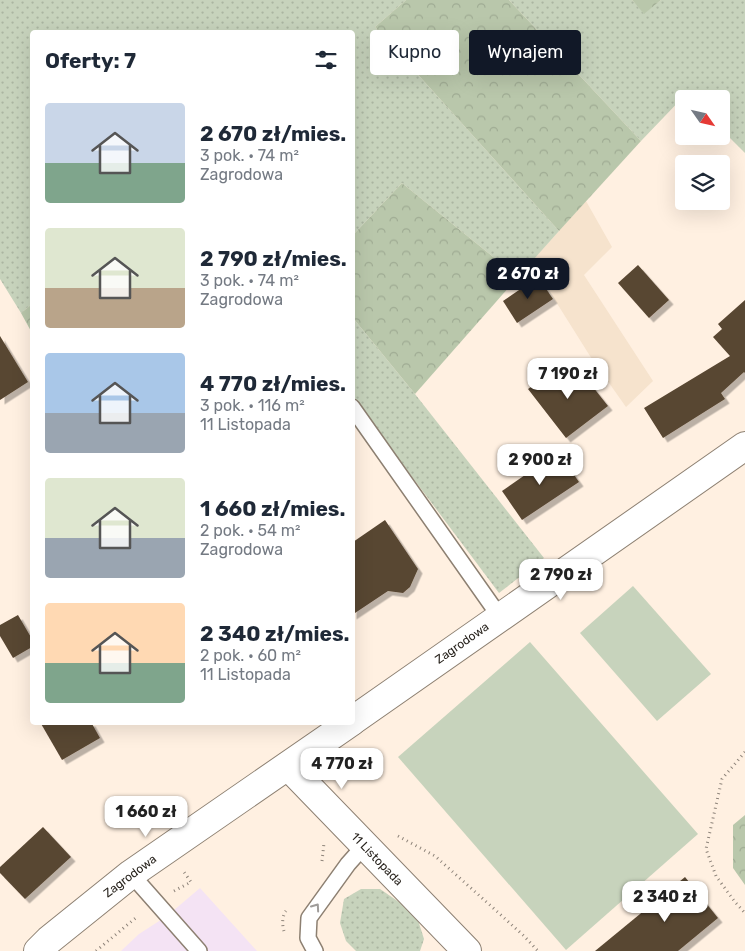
<!DOCTYPE html>
<html lang="pl">
<head>
<meta charset="utf-8">
<style>
  body { margin:0; font-family:Rubik,sans-serif; background:#f6f6f7; color:#1f2937; height:100vh; display:flex; flex-direction:column; font-size:19px; white-space:nowrap }
  * { box-sizing:border-box; margin:0 }
  p { font-size:16px; color:#747a83 }
  .icon { flex:none; width:28px; height:28px; fill:none; stroke:currentColor; stroke-width:2; stroke-linecap:round; stroke-linejoin:round }
  .map { position:relative; flex:1; overflow:hidden }
  .drawer { position:absolute; left:30px; top:30px; width:325px; height:695px; display:flex; flex-direction:column; background:#fff; border-radius:5px; box-shadow:0 5px 20px #0002 }
  .drawer>* { flex:none }
  .top-card { position:absolute; left:370px; top:30px; width:300px; height:45px; display:flex; gap:10px }
  .needle { width:32px; rotate:124deg }
  .tools { position:absolute; left:675px; top:90px; display:grid; gap:10px }
  .tools a { display:grid; place-items:center; width:55px; height:55px; border-radius:5px; background:#fff; box-shadow:0 5px 20px #0002; font-size:25px }
  .price { position:absolute; translate:-50% -42px; padding:0 11px; border-radius:10px; background:#fff; color:#222; font-size:16px; line-height:32px; filter:drop-shadow(0 1px 2px #0008) }
  .price::after { content:''; position:absolute; left:50%; top:30px; width:15px; height:11px; margin-left:-8px; background:inherit; clip-path:polygon(0 0,100% 0,50% 100%) }
  .price.on { background:#111827; color:#fff }
  ul { padding:0; list-style:none }
  li { display:flex; align-items:center; gap:15px; height:125px; padding:0 15px }
  li span { display:grid; place-items:center; flex:none; width:140px; height:100px; border-radius:5px; color:#555 }
  li>.icon { margin-inline-start:auto }
  span .icon { width:60px; height:60px; fill:#fffc; stroke-width:1 }
  li b { font-size:21px }
  h2 { display:flex; justify-content:space-between; align-items:center; height:60px; padding:0 15px; font-size:21px }
  .chip { padding:0 18px; border-radius:5px; background:#fff; box-shadow:0 5px 20px #0002; font-size:18px; line-height:45px }
  .chip.on { background:#111827; color:#fff }
  .map>svg:first-child { display:block }
  .commercial { fill:#f4e3f4 }
  .built { fill:#f6e3cd }
  .grass { fill:url(#grass-dots) }
  .forest { fill:url(#forest-crowns) }
  .garden { fill:#c7d3bc }
  .building { fill:#584631; filter:url(#shadow) }
  .lines { fill:none; stroke-linecap:round; stroke-linejoin:round }
  .service-casing { stroke:#8d8072; stroke-width:18 }
  .minor-casing { stroke:#8d8072; stroke-width:30 }
  .path { stroke:#8e847a; stroke-width:3; stroke-dasharray:1 4; stroke-linecap:butt }
  .service { stroke:#fff; stroke-width:15 }
  .minor { stroke:#fff; stroke-width:28 }
  .oneway { stroke:#9f9c9a }
  .labels { text-anchor:middle; stroke-width:5; stroke-linejoin:round; paint-order:stroke }
  .street-label { font-size:12px; fill:#29241e; stroke:#fff }
</style>
</head>
<body>
<div class="map">
<svg width="745" height="951" viewBox="0 0 745 951">
  <defs>
    <pattern id="grass-dots" width="8" height="8" patternUnits="userSpaceOnUse" patternTransform="scale(1.25)"><rect width="8" height="8" fill="#c7d3bc"/><path d="M2 2h.1M6 6h.1" fill="none" stroke="#abb5a1" stroke-width="1.8" stroke-linecap="round"/></pattern>
    <pattern id="forest-crowns" width="20" height="18" patternUnits="userSpaceOnUse" patternTransform="scale(1.25)"><rect width="20" height="18" fill="#b9c7ab"/><path d="M2 6a3 3 0 1 1 6 0M12 15a3 3 0 1 1 6 0" fill="none" stroke="#9fab93"/></pattern>
    <filter id="shadow"><feDropShadow dx="4.5" dy="4.5" stdDeviation="0" flood-color="#0004"/></filter>
  </defs>
  <rect width="100%" height="100%" fill="#fff0e1"/>
  <path class="commercial" d="M200 888 257 951H121L139 934 167 916Z"/>
  <path class="built" d="M586 201 612 247 584 275 653 381 626 407 590 356 531 262Z"/>
  <g class="grass">
    <path d="M0 0H406L375 27 559 231 518 277 402 183 353 235 352 32H32V304L21 313 0 279Z"/>
    <path d="M509 0H632L644 13 661 0H745V153L721 129V99H691L686 94 641 141Z"/>
    <path d="M353 318 415 394 544 558 499 593 353 398Z"/>
    <path d="M361 889H380L399 902 418 920 424 939 420 951H356L346 941 340 923 344 899Z"/>
  </g>
  <g class="forest">
    <path d="M406 0H509L641 141 559 231 375 27Z"/>
    <path d="M632 0H661L644 14Z"/>
    <path d="M402 183 518 277 415 394 353 318V235Z"/>
    <path d="M32 304V333L21 313Z"/>
    <path d="M745 815V885L733 868V825Z"/>
  </g>
  <g class="garden">
    <path d="M633 586 711 674 657 721 580 633Z"/>
    <path d="M530 642 698 834 566 950 398 757Z"/>
  </g>
  <g class="building">
    <path d="M638 265 669 300 649 318 618 283Z"/>
    <path d="M538 277 553 299 517 323 503 301Z"/>
    <path d="M745 300V373L744 372 721 393 725 399 663 438 644 408 730 356 713 337 722 329 718 324Z"/>
    <path d="M0 336 28 382 0 400Z"/>
    <path d="M559 366 571 380 581 372 608 406 566 438 528 389Z"/>
    <path d="M558 452 579 482 522 520 502 491Z"/>
    <path d="M385 520 418 569 410 587 403 593 388 591 352 615 353 542Z"/>
    <path d="M18 615 32 639V647L13 658 0 636V625Z"/>
    <path d="M40 722H91L100 738 62 760Z"/>
    <path d="M43 827 71 857 25 899 0 873V867Z"/>
    <path d="M685 877 718 918 678 951H595Z"/>
  </g>
  <g class="lines">
    <defs>
      <g id="service">
        <path d="M352 407 500 617"/>
        <path d="M131 874 199 951"/>
        <path d="M315 951 308 938 309 918 348 864 364 846"/>
      </g>
      <g id="minor">
        <path d="M352 721 745 446"/>
        <path d="M288 766 467 951"/>
        <path d="M38 951 49 940 131 874 351 722"/>
      </g>
    </defs>
    <use href="#service" class="service-casing"/>
    <use href="#minor" class="minor-casing"/>
    <g class="path">
      <path d="M745 752 722 779 706 849 716 876 735 902 745 913"/>
      <path d="M398 836 435 856 491 906 524 936 538 951"/>
      <path d="M322 861 324 843"/>
      <path d="M174 891 191 882 184 872"/>
      <path d="M284 931C282 925 282 916 286 911"/>
      <path d="M96 951 138 916"/>
    </g>
    <use href="#service" class="service"/>
    <use href="#minor" class="minor"/>
  </g>
  <defs><path id="oneway-chevron" d="M-2-3.5L2.5 0L-2 3.5" fill="none" stroke-width="1.6" stroke-linecap="round" stroke-linejoin="round" transform="scale(1.25)"/></defs>
  <use class="oneway" href="#oneway-chevron" transform="translate(316 907) rotate(-55)"/>
  <g class="labels">
    <g class="street-label">
      <text transform="translate(462 643) rotate(-35)" y="4">Zagrodowa</text>
      <text transform="translate(377 859) rotate(46)" y="4">11 Listopada</text>
      <text transform="translate(130 876) rotate(-37)" y="4">Zagrodowa</text>
    </g>
  </g>
</svg>
<div class="tools">
<a><svg class="needle" viewBox="-14 -14 28 28"><path d="M0-13l5 13h-10z" fill="#e53935"/><path d="M0 13l5-13h-10z" fill="#747a83"/></svg></a>
<a><svg class="icon" aria-label="layers" viewBox="0 0 24 24"><path d="M12 4l9 5-9 5-9-5zM3 14l9 5 9-5"/></svg></a>
</div>
<b class="price on" style="left:528px;top:300px">2 670 zł</b>
<b class="price" style="left:568px;top:400px">7 190 zł</b>
<b class="price" style="left:540px;top:486px">2 900 zł</b>
<b class="price" style="left:561px;top:601px">2 790 zł</b>
<b class="price" style="left:342px;top:790px">4 770 zł</b>
<b class="price" style="left:146px;top:838px">1 660 zł</b>
<b class="price" style="left:665px;top:923px">2 340 zł</b>
<div class="top-card">
<a class="chip">Kupno</a>
<a class="chip on">Wynajem</a>
</div>
<section class="drawer">
<h2>Oferty: 7<svg class="icon" aria-label="filters" viewBox="0 0 24 24"><path d="M4 7h16M4 17h16"/><circle cx="9" cy="7" r="2"/><circle cx="15" cy="17" r="2"/></svg></h2>
<ul>
<li><span style="background:linear-gradient(#c9d6e8 60%,#7fa58c 0)"><svg class="icon" aria-label="home" viewBox="0 0 24 24"><path d="M3 11l9-7 9 7M6 9v11h12V9"/></svg></span><div><b>2 670 zł/mies.</b><p>3 pok. · 74 m²</p><p>Zagrodowa</p></div></li>
<li><span style="background:linear-gradient(#dfe7d0 60%,#b9a48a 0)"><svg class="icon" aria-label="home" viewBox="0 0 24 24"><path d="M3 11l9-7 9 7M6 9v11h12V9"/></svg></span><div><b>2 790 zł/mies.</b><p>3 pok. · 74 m²</p><p>Zagrodowa</p></div></li>
<li><span style="background:linear-gradient(#a9c7e8 60%,#9aa5b1 0)"><svg class="icon" aria-label="home" viewBox="0 0 24 24"><path d="M3 11l9-7 9 7M6 9v11h12V9"/></svg></span><div><b>4 770 zł/mies.</b><p>3 pok. · 116 m²</p><p>11 Listopada</p></div></li>
<li><span style="background:linear-gradient(#dfe7d0 60%,#9aa5b1 0)"><svg class="icon" aria-label="home" viewBox="0 0 24 24"><path d="M3 11l9-7 9 7M6 9v11h12V9"/></svg></span><div><b>1 660 zł/mies.</b><p>2 pok. · 54 m²</p><p>Zagrodowa</p></div></li>
<li><span style="background:linear-gradient(#ffd9b3 60%,#7fa58c 0)"><svg class="icon" aria-label="home" viewBox="0 0 24 24"><path d="M3 11l9-7 9 7M6 9v11h12V9"/></svg></span><div><b>2 340 zł/mies.</b><p>2 pok. · 60 m²</p><p>11 Listopada</p></div></li>
</ul>
</section>
</div>
</body>
</html>
